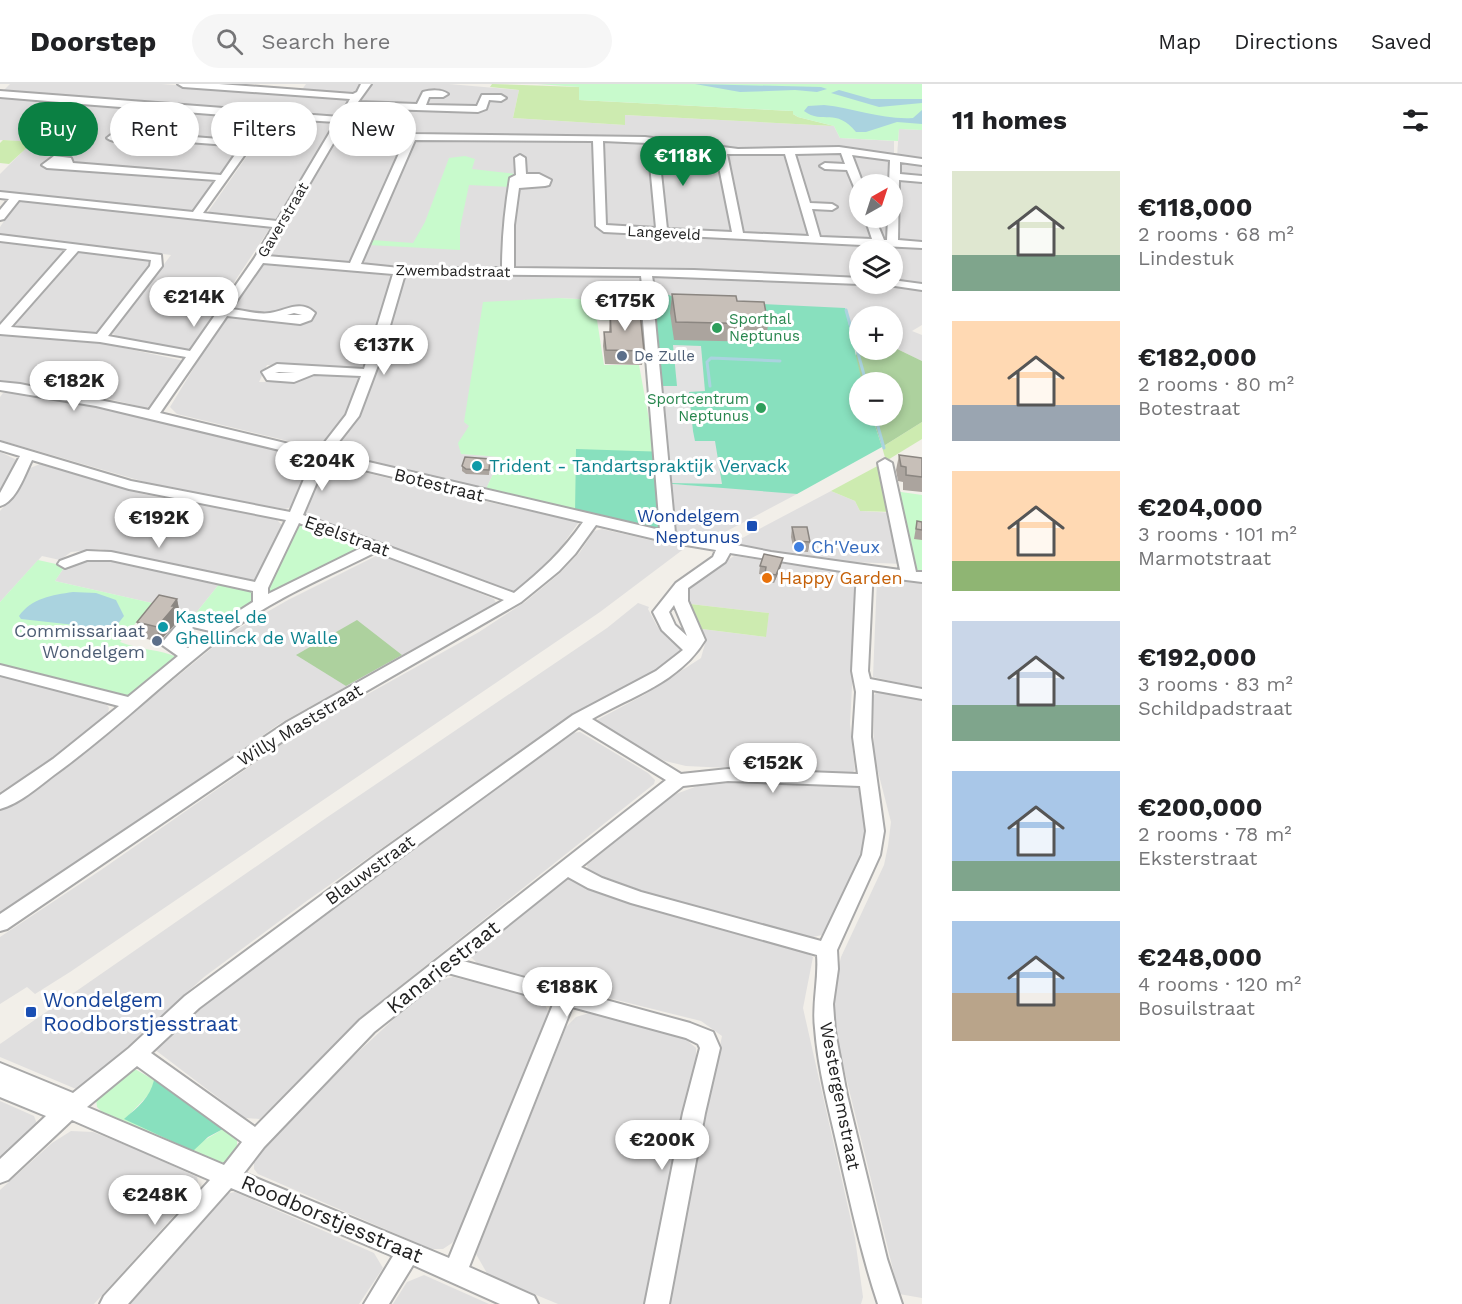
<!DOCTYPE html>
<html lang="en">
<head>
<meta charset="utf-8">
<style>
  body { margin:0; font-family:"Work Sans",sans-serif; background:#f6f6f6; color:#202124; height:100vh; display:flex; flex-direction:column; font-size:22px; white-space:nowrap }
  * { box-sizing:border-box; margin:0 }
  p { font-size:20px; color:#757577 }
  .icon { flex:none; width:33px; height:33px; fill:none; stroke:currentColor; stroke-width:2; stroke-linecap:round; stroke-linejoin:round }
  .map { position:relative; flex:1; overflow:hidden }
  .details { display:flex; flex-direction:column; background:#fff; width:540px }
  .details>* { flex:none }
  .guide { position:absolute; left:18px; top:18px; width:570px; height:54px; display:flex; gap:12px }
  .needle { width:39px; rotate:39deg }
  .buttons { position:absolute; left:849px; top:90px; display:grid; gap:12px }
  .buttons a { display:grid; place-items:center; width:54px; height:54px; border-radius:50%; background:#fff; box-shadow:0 3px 9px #0003; font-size:30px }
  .price { position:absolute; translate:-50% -51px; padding:0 14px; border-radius:21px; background:#fff; color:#222; font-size:20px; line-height:39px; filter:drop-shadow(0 2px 3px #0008) }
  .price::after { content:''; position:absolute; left:50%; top:36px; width:18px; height:14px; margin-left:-9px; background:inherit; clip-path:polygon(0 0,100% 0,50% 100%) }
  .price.selected { background:#0b8043; color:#fff }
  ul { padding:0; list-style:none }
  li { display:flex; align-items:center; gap:18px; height:150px; padding:0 30px }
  li span { display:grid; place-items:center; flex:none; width:168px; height:120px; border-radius:0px; color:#555 }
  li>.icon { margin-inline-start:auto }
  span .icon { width:72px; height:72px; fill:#fffc; stroke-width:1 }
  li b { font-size:26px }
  h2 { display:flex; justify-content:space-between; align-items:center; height:72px; padding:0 30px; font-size:26px }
  .pill { padding:0 21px; border-radius:27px; background:#fff; box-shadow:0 3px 9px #0003; font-size:21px; line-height:54px }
  .pill.selected { background:#0b8043; color:#fff }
  header { display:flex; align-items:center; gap:36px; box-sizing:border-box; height:84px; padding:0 30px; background:#fff; border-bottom:2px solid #e0e0e0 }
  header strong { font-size:28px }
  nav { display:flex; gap:33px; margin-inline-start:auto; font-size:21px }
  .search { width:420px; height:54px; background:#f6f6f6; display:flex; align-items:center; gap:15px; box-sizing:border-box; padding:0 21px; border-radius:33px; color:#757577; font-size:22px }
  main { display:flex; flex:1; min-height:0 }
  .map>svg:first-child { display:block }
  .residential { fill:#e0dfdf; fill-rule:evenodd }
  .grass { fill:#cdebb0 }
  .forest { fill:#add19e }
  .park { fill:#c8facc }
  .pitch { fill:#88e0be }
  .parking { fill:#e2e2e2 }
  .water { fill:#aad3df }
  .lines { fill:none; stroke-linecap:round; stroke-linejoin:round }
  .stream { stroke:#aad3df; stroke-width:3 }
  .minor-casing { stroke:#a9a9a9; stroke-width:4 }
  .minor { fill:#fff; fill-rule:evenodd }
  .wall { fill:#aba49e }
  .shaded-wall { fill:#8b8681 }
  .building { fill:#c7bfb8; stroke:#8b8681; stroke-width:1.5 }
  .leisure-dot { fill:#2e9e5b; stroke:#fff; stroke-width:2 }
  .service-dot { fill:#5c6f8a; stroke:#fff; stroke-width:2 }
  .culture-dot { fill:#0f9aa8; stroke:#fff; stroke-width:2 }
  .transit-dot { fill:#1a4fb4; stroke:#fff; stroke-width:2 }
  .shop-dot { fill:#3f7fe0; stroke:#fff; stroke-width:2 }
  .food-dot { fill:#e8710a; stroke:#fff; stroke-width:2 }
  .labels { text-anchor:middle; stroke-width:6; stroke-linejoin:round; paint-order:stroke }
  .far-street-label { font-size:15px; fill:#222; stroke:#fff }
  .far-leisure-label { font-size:15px; fill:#27864d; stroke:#fff; text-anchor:start }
  .far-service-label { font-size:15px; fill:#4e5e75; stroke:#fff; text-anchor:start }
  .culture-label { font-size:18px; fill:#0d838f; stroke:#fff; text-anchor:start }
  .street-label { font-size:18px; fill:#222; stroke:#fff }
  .transit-label { font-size:18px; fill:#164399; stroke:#fff; text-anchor:end }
  .shop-label { font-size:18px; fill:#366cbe; stroke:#fff; text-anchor:start }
  .food-label { font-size:18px; fill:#c56008; stroke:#fff; text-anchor:start }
  .service-label { font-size:18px; fill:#4e5e75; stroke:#fff; text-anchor:end }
  .near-street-label { font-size:21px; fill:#222; stroke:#fff }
  .near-transit-label { font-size:21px; fill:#164399; stroke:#fff; text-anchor:start }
</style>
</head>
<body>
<header>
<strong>Doorstep</strong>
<div class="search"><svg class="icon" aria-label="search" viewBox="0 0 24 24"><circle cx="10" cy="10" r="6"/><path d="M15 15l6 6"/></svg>Search here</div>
<nav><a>Map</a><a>Directions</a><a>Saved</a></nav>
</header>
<main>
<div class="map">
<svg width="922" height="1220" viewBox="0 0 922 1220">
  <rect width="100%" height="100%" fill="#f2efe9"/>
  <g class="residential">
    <path d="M10 0H162L350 14 339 32 335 33 3 7Z"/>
    <path d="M306 0H362L356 11 301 7Z"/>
    <path d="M371 0H449L519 6 513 34 625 41 624 31 834 42 840 54 894 57V71L841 64 731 65 660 55 589 51 410 50 350 47 345 44Z"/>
    <path d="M0 13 65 17 71 20 50 38 37 40 29 47 48 49 80 20 261 35 245 57 114 48 108 53 129 57 134 53 237 61 240 64 220 91 44 82 217 98 197 127 188 129 0 109V90L32 58 0 56Z"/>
    <path d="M278 35 331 38 335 40 276 136 208 128 272 36Z"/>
    <path d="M899 45 922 46V76L897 73Z"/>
    <path d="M345 50 648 58 718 67 850 69 922 80V199L893 196 892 166H860L859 193 661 185 412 184 272 174 267 171 338 53ZM860 100H892V134H860Z"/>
    <path d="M23 117 267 143 270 144 190 265H180L118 253 112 249 171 171 0 151V143L17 118Z"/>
    <path d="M0 157 62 165 63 167 0 240Z"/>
    <path d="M81 167 148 175 152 178 98 248 91 250 17 244 14 241 77 168Z"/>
    <path d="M266 178 392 192 362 285 267 281 259 298H292L319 290 359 293 344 333 337 344 321 360 313 363 177 330 170 323 226 231 300 238 299 224H289L263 230 233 226 232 224 261 181Z"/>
    <path d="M524 189 636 193 640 195V218L558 214 469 342 461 370 501 373 485 407 338 370 336 365 363 321 406 191Z"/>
    <path d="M658 192 898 202 922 205V241L912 247 922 251V277L893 263 892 232H860L859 248 853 244 680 216 669 211 654 210 653 194Z"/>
    <path d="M0 251 105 260 185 277 158 314 147 324 63 304 0 296Z"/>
    <path d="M9 308 65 315 304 373 309 375 308 382 291 423 285 425 169 405 0 356V313L3 309Z"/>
    <path d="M0 368 17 376 0 409Z"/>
    <path d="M40 380 143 410 276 435 283 442 257 497 100 465 71 468 60 476 42 472 0 518V427L20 404 30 384Z"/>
    <path d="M334 381 465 413 579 438 561 463 521 504 512 507 305 430 324 383Z"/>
    <path d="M671 400 753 405 797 410 708 457 675 449Z"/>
    <path d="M831 407 855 417 860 427 893 429 904 480 851 478 729 461Z"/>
    <path d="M602 445 685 464 600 528 70 888 35 910 27 903 0 920V853L101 786 298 649 479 548 525 518 559 490 580 468 594 447Z"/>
    <path d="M378 471 426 487 494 515 496 519 279 640 95 769 0 829V727L40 703 83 670 229 550 288 516Z"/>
    <path d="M734 472 858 490 850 640 855 686 851 690 686 682 665 677 646 668 597 636 644 611 701 574 706 556 702 545 765 553 769 529 690 520 684 511 683 508 694 497Z"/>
    <path d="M96 473 220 499 196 529 55 497 65 482Z"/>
    <path d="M877 494 922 498V604L873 593Z"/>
    <path d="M638 519 649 523 648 525 657 542 678 561 681 567 667 579 627 603 564 636 308 816 204 893 93 994 76 1005 0 973V960L326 734 607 544Z"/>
    <path d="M0 591 107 621 109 624 108 629 44 681 0 708Z"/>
    <path d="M877 608 922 615V1214L899 1210 834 944 833 907 841 873 884 781 888 762 891 738 874 672 873 612Z"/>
    <path d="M580 648 648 689 655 696 654 700 366 929 260 1035 245 1034 154 965 199 923 271 868 542 671 572 649Z"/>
    <path d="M708 698 860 701 868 735 865 757 859 781 822 851 813 853 683 819 637 805 588 787 587 781 658 722 676 710Z"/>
    <path d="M568 795 607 812 804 867 813 873 803 924 855 1154 863 1213 861 1220H668L722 952 701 937 480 882 470 872 478 863Z"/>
    <path d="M453 893 535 913 544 919 548 927 545 940 458 1151 452 1159 443 1165H431L258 1090 254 1085V1079L259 1071 315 1008 397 932 441 896Z"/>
    <path d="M589 929 683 953 696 964V978L646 1220H558L488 1191 476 1170 566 943 576 933Z"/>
    <path d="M0 1017 34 1032 37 1040 34 1045 0 1075Z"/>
    <path d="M71 1047 93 1048 141 1067 197 1093 199 1104 94 1220H0V1106L52 1059Z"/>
    <path d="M235 1108 374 1169 383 1184 359 1220H129L225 1110Z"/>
    <path d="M424 1191 489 1220H393L407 1198Z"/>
  </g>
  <g class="grass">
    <path d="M492 0 579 3V16L793 27V30L798 33 834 42 625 31V41L513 34 519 6 490 3Z"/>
    <path d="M3 56 33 58 9 80 0 79V59Z"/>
    <path d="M922 338V355L886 377 882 363Z"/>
    <path d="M883 379 893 428 860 427 855 417 831 407Z"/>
    <path d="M690 520 769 529 766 553 702 545Z"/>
  </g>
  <g class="forest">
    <path d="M859 263 860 266H892L893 263 922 277V338L882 363 872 332H892V298H862L855 274Z"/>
    <path d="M357 536 402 571 346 602 296 571Z"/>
  </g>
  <g class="park">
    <path d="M537 0H922V46L899 45 898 57 840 54 834 42 798 33 793 30V27L579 16V3Z"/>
    <path d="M465 72 475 75 472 85 516 90 510 103 469 101 460 144V166L369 161 372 156 413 159 425 138 449 74Z"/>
    <path d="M558 214 649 219 650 237 597 236 604 281H639L655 368 575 429 485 407 501 373 461 370 458 359 469 342 464 338 483 218Z"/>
    <path d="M894 407 922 411V486L913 487Z"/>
    <path d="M299 440 314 443 364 463 228 539H218L149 523 120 558C139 566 160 565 179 574L134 612 124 613 0 581V518L38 476 65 482 55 497 196 529 220 499 261 507Z"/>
    <path d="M133 984 154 996 152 1007 125 1035 200 1059 223 1045 237 1056V1064L228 1078H214L104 1030 97 1023 96 1015Z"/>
  </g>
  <g class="pitch">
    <path d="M654 210 669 211 680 216 845 224 862 298H860V332H872L882 363 797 410 660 399V447L575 429 576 365 668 368 653 231 656 228Z"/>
    <path d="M154 996 223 1045 208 1053 193 1067 124 1035C138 1023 150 1014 154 996Z"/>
  </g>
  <path class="parking" d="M673 261 701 262 705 307 689 308 693 347 695 357H715L722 400 670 399 661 302H677Z"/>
  <g class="water">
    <path d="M695 0 821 3 827 5 817 8 795 6 740 8Z"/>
    <path d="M839 6 871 15H922V19L879 23 831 9Z"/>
    <path d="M824 21C854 24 883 36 913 34L922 26V40L897 38 866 48H856C836 23 823 41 804 27L808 22Z"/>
    <path d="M73 508 96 509 116 516 124 532 117 541 107 545 94 547 75 541 21 535 19 532C32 514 52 511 73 508Z"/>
  </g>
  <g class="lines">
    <g class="stream">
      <path d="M846 226 866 298"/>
      <path d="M710 302 707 278 711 274 780 277"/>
      <path d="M875 332 884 364"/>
    </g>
    <defs>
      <g id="minor">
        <path d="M178 0H219L353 10 357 8 361 0H371L358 18 417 20 423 8C430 6 442 5 448 10L443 13H429L426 21 477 22 482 11H501L506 14 501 17 489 16 486 25 478 28 354 24 342 45 411 50 645 53 738 65 839 63 922 75V81L900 78V90L922 92V98L899 96 898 156 922 158V164L604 148 596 142 593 57 415 56 361 180 400 184H502C502 154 505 124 510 94L516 91 515 74 520 71 525 74 526 90H539L551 96 549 101 545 102 519 104 514 141V184L694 186 860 194V200H864H860L652 192 655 210 649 214 643 210 641 192 405 190 380 276 359 332 330 369 660 446 642 225 648 221 654 225 675 449 771 468 900 486 878 379 885 375 892 379 916 488H922V498L874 492 872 504 868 587 870 595 922 605V615L872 606 871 653 884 747 880 771 837 866 838 885 833 920 835 947 847 1011 887 1175 902 1220H878C861 1169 850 1117 838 1065 829 1025 818 985 815 944 812 919 819 896 817 871L631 819 588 804 568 793 463 877 690 939 713 948 720 964 705 1029 669 1220H645L683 1029 700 964 698 960 686 954 572 923 469 1183 534 1212 538 1220H500L413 1181 389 1220H364L393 1172 231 1104 128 1220H100L104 1212 210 1096 72 1036 8 1096 0 1099V1075L46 1032 0 1013V979L73 1009 129 964 185 912 376 771 573 631 656 587 683 566 662 546 653 528 676 499 713 473 716 466 668 458 596 441 575 470 559 487 521 518 299 646 7 845 0 847V830L287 638 504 516 376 468C326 493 273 515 227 549 168 594 115 647 54 691 38 703 19 720 0 725V711L53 675 119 622 0 591V581L128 613 178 572 161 560 183 534 189 532 220 539 253 518V507L111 476H87L65 484 58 480 60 477 87 467 111 468 255 498 286 436 129 405 32 376C25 390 16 418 0 422V409L20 372 0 366V358L131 397 290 428 313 374 96 322 0 306V298L20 300 149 326 186 273 100 258 0 250V241L67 165 0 157V151L161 171 162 182 108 252 190 267 254 175 273 143 19 116 4 135 0 136V126L9 115 0 114V108L193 128 216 96 47 84 42 81 54 72 71 74 73 79 221 91 241 62 135 54C128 59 114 59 107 54L116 47 245 57 262 34 82 20 46 51 29 46 37 39 53 36 72 19 0 13V7L340 33 350 15 183 3ZM271 34 336 38 277 137 203 129ZM338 51 405 56 350 179 267 172ZM603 57 648 59 656 144 606 141ZM658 61 716 68 732 148 667 145ZM841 69 845 80 825 79 820 82 825 85 847 86 855 105 860 108V100H863L852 71 890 76 889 100H892V134H888L887 156H884L875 134H865L872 155 820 153 812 125 832 126 837 123 832 120 810 119 795 70ZM727 70H785L809 152 743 149ZM78 167 151 176 150 182 97 250 11 243ZM263 179 393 190 364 285 277 280 262 288 267 296 294 298 314 290 361 292 346 331 318 367 160 329 227 232 300 240 311 236 315 229C300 215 286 227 270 229 258 231 243 226 231 225ZM294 229 302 231H287ZM279 288 295 289H275ZM326 377 583 438C563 467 541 487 514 509L303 431ZM299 439 363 463 268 510V504ZM730 469 860 490 856 504 852 587 856 608 853 653 858 690 728 685 681 690 592 635C632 612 680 598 705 556L688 517V504L725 478ZM674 521 687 552 675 541 669 528ZM193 543 210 547 188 564 179 559ZM579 643 666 696 360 936 255 1043 151 969 199 924 390 781ZM728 697 860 702 866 747 862 771 821 857 641 808 602 794 581 783 683 702ZM448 889 554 918 449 1174 244 1089 264 1063 374 948ZM137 982 242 1058 224 1081 87 1023Z"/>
        <path d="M892 196 922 200V206L888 201 887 200H892Z"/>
      </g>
    </defs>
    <use href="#minor" class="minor-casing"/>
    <use href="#minor" class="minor"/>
  </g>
  <g class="wall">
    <path d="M672 210 737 217 768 240 766 258 674 256 670 229Z"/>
    <path d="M610 225 644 267 642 281 605 280 603 262 604 248H609Z"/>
    <path d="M899 371 922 374V408L903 406V398L898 397 896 386Z"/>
    <path d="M490 380 489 391 466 390 462 387V382Z"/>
    <path d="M917 437 922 438V456L914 455Z"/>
    <path d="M792 443 810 458 808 468 794 467 791 453Z"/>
    <path d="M760 482H781L774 499 764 497V491L759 490Z"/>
    <path d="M177 515 180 530 176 534 177 538 159 558 139 553 137 538Z"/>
  </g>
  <g class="shaded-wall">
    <path d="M783 474 781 482 774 499 776 491Z"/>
    <path d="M177 515 180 530 176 534 177 538 159 558 157 543Z"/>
  </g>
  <g class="building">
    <path d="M672 210 736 212 737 217 764 218 768 240 676 238Z"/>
    <path d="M610 225 640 229 644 267 606 266 604 248H611Z"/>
    <path d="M899 371 922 374V393L906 391V383L901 382Z"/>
    <path d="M465 373 490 375 489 386 466 385 462 382Z"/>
    <path d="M917 437 922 438V446L916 445Z"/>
    <path d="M792 443H807L810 458 795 457Z"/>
    <path d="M764 470 783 474 776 491 765 489 766 483 760 482Z"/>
    <path d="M159 511 177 515 172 522H175L157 543 137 538Z"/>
  </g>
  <g class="leisure-dot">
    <circle cx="717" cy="244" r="6"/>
    <circle cx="761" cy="324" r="6"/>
  </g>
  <g class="service-dot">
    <circle cx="622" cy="272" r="6"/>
    <circle cx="157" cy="557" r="6"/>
  </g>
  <g class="culture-dot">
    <circle cx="477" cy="382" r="6"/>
    <circle cx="163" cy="543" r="6"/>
  </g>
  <g class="transit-dot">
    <rect x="746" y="436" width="12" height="12" rx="3"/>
    <rect x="25" y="922" width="12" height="12" rx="3"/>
  </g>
  <circle class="shop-dot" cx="799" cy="463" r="6"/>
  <circle class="food-dot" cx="767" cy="494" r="6"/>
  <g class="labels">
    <g class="far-street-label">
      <text transform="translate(283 136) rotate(-59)" y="5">Gaverstraat</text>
      <text transform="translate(664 149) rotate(3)" y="5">Langeveld</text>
      <text transform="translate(453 187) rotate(1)" y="5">Zwembadstraat</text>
    </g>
    <g class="far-leisure-label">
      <text x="729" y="240">Sporthal<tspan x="729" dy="17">Neptunus</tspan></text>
      <text x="749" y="320" text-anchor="end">Sportcentrum<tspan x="749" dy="17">Neptunus</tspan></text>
    </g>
    <g class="far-service-label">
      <text x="634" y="277">De Zulle</text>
    </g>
    <g class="culture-label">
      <text x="489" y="388">Trident - Tandartspraktijk Vervack</text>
      <text x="175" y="539">Kasteel de<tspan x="175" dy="21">Ghellinck de Walle</tspan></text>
    </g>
    <g class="street-label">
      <text transform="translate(439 401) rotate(14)" y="6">Botestraat</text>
      <text transform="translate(347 452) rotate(20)" y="6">Egelstraat</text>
      <text transform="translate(300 641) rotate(-31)" y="6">Willy Maststraat</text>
      <text transform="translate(370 786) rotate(-36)" y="6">Blauwstraat</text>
      <text transform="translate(840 1012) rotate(79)" y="6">Westergemstraat</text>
    </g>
    <g class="transit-label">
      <text x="740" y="438">Wondelgem<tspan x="740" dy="21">Neptunus</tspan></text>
    </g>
    <g class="shop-label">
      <text x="811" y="469">Ch'Veux</text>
    </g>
    <g class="food-label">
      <text x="779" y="500">Happy Garden</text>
    </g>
    <g class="service-label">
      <text x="145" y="553">Commissariaat<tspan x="145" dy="21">Wondelgem</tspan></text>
    </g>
    <g class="near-street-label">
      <text transform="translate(443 883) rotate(-38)" y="7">Kanariestraat</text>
      <text transform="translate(332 1135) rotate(23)" y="7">Roodborstjesstraat</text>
    </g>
    <g class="near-transit-label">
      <text x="43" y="923">Wondelgem<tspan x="43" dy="24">Roodborstjesstraat</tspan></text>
    </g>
  </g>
</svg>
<div class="buttons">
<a><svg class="needle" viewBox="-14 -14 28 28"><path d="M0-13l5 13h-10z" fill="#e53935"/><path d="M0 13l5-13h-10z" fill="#757577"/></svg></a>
<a><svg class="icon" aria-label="layers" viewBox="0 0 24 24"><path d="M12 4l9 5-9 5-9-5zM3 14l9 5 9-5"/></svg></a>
<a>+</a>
<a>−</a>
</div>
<b class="price selected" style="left:683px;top:103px">€118K</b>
<b class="price" style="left:194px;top:244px">€214K</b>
<b class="price" style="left:625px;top:248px">€175K</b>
<b class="price" style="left:384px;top:292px">€137K</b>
<b class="price" style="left:74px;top:328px">€182K</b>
<b class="price" style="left:322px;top:408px">€204K</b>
<b class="price" style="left:159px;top:465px">€192K</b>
<b class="price" style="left:773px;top:710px">€152K</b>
<b class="price" style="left:567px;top:934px">€188K</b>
<b class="price" style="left:662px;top:1087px">€200K</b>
<b class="price" style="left:155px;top:1142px">€248K</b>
<div class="guide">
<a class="pill selected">Buy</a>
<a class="pill">Rent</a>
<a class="pill">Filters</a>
<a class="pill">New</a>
</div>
</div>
<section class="details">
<h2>11 homes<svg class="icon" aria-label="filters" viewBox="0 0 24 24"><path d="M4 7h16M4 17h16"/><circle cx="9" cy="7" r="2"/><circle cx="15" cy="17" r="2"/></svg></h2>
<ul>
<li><span style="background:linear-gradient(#dfe7d0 70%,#7fa58c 0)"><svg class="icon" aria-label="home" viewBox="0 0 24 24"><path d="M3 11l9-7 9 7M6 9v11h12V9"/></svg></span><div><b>€118,000</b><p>2 rooms · 68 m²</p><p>Lindestuk</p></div></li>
<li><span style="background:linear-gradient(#ffd9b3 70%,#9aa5b1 0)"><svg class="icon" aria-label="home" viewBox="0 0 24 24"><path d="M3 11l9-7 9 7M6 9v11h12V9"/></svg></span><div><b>€182,000</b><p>2 rooms · 80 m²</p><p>Botestraat</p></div></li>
<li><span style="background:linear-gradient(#ffd9b3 75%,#8fb573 0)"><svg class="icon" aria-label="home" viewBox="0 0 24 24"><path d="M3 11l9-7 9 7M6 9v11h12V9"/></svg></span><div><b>€204,000</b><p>3 rooms · 101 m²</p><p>Marmotstraat</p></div></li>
<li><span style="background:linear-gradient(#c9d6e8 70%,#7fa58c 0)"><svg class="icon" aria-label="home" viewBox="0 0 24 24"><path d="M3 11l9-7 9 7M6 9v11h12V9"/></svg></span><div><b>€192,000</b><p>3 rooms · 83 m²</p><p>Schildpadstraat</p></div></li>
<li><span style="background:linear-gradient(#a9c7e8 75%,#7fa58c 0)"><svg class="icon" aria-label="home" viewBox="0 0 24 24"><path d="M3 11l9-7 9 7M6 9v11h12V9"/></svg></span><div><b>€200,000</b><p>2 rooms · 78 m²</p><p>Eksterstraat</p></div></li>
<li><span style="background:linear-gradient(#a9c7e8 60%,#b9a48a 0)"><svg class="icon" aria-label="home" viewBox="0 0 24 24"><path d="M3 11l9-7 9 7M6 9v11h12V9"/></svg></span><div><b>€248,000</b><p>4 rooms · 120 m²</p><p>Bosuilstraat</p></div></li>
</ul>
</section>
</main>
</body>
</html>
